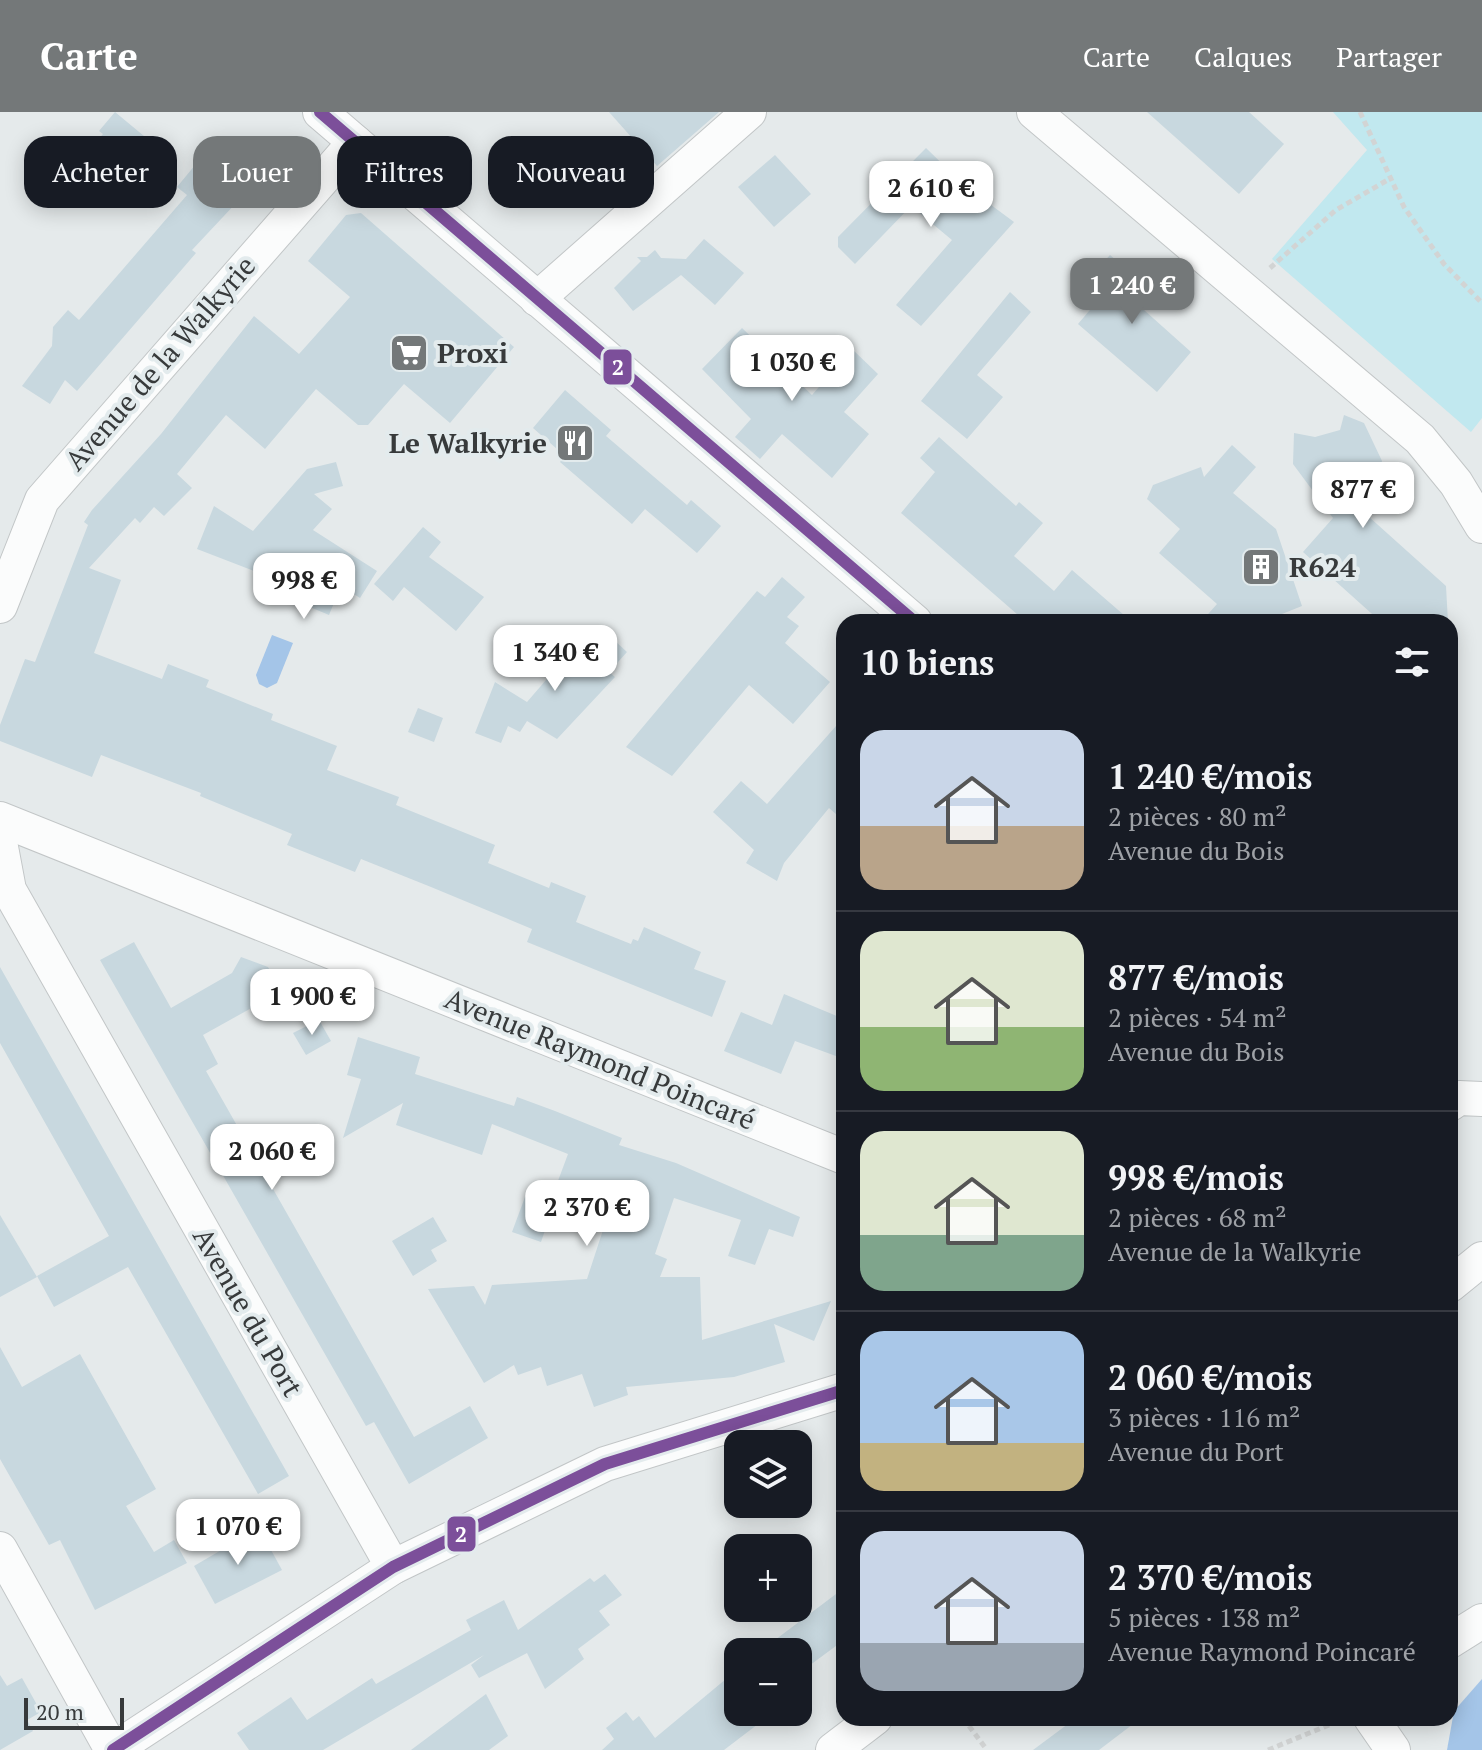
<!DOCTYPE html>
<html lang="fr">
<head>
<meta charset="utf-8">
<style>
  body { margin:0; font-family:"PT Serif",serif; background:#20242c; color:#f1f3f6; height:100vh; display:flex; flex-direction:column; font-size:30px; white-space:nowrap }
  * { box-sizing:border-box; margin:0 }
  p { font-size:26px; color:#9ea1a6 }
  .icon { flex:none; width:44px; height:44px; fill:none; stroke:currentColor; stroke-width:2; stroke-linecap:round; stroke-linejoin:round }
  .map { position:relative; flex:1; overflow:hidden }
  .panel { position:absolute; left:836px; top:502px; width:622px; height:1112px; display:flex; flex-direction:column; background:#171b24; border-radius:24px; box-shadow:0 4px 20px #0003 }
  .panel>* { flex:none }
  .banner { position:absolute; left:24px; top:24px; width:692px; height:72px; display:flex; gap:16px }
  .fabs { position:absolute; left:724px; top:1318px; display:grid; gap:16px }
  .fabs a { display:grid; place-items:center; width:88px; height:88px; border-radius:16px; background:#171b24; box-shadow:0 4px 20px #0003; font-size:40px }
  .scale { position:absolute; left:24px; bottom:20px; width:100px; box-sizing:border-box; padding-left:8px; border:4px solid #373a3b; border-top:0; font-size:22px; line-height:28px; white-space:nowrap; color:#373a3b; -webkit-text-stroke:6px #e3ebed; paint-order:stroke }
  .price { position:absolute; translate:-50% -68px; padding:0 18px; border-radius:16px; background:#fff; color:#222; font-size:26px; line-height:52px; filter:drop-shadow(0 2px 4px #0008) }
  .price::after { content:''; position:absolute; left:50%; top:48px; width:24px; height:18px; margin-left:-12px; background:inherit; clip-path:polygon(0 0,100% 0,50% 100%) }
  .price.on { background:#747879; color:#fff }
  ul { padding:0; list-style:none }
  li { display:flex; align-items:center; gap:24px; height:200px; padding:0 24px }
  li+li { border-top:2px solid #363941 }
  li span { display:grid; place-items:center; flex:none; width:224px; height:160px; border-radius:24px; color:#555 }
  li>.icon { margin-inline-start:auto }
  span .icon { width:96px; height:96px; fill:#fffc; stroke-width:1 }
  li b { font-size:34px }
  h2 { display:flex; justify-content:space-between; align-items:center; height:96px; padding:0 24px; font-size:34px }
  .chip { padding:0 28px; border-radius:24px; background:#171b24; box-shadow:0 4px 20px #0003; font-size:28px; line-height:72px }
  .chip.on { background:#747879; color:#fff }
  header { display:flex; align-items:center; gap:48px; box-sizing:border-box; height:112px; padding:0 40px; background:#747879; color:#fff }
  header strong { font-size:38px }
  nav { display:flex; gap:44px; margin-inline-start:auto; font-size:28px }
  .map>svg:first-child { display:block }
  .green { fill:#c1e8ef }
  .water { fill:#a4c5e8 }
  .building { fill:#c8d8df }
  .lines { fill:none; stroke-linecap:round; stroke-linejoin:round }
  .minor-casing { stroke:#c2c6c7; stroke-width:36 }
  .path { stroke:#d2d4d4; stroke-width:5; stroke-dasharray:6 4; stroke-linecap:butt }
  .minor { stroke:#fbfcfc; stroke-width:34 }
  .bus-1-casing { stroke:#e3ebed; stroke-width:18 }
  .bus-1 { stroke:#7c4f9a; stroke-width:12 }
  .labels { text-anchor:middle; stroke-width:8; stroke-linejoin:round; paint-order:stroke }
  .poi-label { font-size:28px; font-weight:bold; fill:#373a3b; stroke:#e3ebed; text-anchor:start }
  .street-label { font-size:28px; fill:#373a3b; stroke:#e3ebed }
  .line-badge { stroke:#e3ebed; stroke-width:3 }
  .badge-label { font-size:22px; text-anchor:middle; font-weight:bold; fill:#fff }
</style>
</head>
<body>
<header>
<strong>Carte</strong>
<nav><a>Carte</a><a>Calques</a><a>Partager</a></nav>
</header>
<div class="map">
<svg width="1482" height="1638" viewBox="0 0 1482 1638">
  <rect width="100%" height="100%" fill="#e5eaeb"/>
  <path class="green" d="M1333 0H1482V306L1471 320 1272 147 1367 38Z"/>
  <g class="water">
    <path d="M272 523 293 531 277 571 267 576 259 572 256 563Z"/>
    <path d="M1482 1567V1638H1447L1454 1599Z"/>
  </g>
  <g class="building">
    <path d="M115 0 156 34 106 91 70 60 103 22 99 19Z"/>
    <path d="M609 0H719L657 54Z"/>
    <path d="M1147 0H1249L1284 32 1239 82Z"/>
    <path d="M233 26 269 56 192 138 196 141 77 279 65 268 50 292 22 274 52 234 53 215 68 198 79 208 187 83 177 75 214 30Z"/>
    <path d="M926 36 964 73 1014 110 921 214 896 193 952 128 911 94 855 152 838 135V125Z"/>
    <path d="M775 43 811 82 774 115 738 75Z"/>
    <path d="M361 101 514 235 450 311 404 272 368 313H358L316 277 265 337 226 303 177 362 192 376 164 404 154 395 140 411 135 406 89 456 121 468 94 541 162 567 168 552 209 568 206 575 273 602 271 608 337 634 327 658 399 685 396 693 495 733 488 751 549 776 551 770 586 784 576 810 631 832 633 827 638 829 644 815 701 840 694 857 726 869 712 905 527 830 532 817 431 775 361 747 355 760 287 733 292 722 200 684 201 681 101 643 92 665 0 629V613L25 547 35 550 88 413 84 410 92 398 161 322 254 204 299 242 350 185 308 149 346 103Z"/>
    <path d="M704 127 744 161 715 193 681 163 633 199 614 176 641 149 637 145H647L655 138 661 146 686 147Z"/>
    <path d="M1110 143 1157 184 1144 198 1191 240 1157 280 1078 212 1106 179 1090 165Z"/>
    <path d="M1010 180 1031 200 977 263 1003 285 967 327 921 289Z"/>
    <path d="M742 216 812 283 852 237 878 262 844 300 869 322 832 366 782 322 760 347 735 325 751 307 702 257Z"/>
    <path d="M565 278 611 318 606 324 687 393 691 388 721 414 697 441 645 397 632 412 560 350 565 344 533 316Z"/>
    <path d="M1344 303 1364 311 1382 349 1368 404 1446 474 1448 510H1381L1303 440 1333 406 1293 352 1294 321 1315 325 1340 318Z"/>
    <path d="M939 325 1016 394 1019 390 1043 411 1014 444 1054 479 1072 458 1132 510H1026L901 401 935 360 920 346Z"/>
    <path d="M1232 333 1256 355 1233 381 1276 417 1302 494 1282 502H1244L1237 510H1201L1217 492 1159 441 1180 417 1147 387 1153 373 1201 355 1204 365Z"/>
    <path d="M336 350 343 374 314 382 332 397 313 418 377 459 360 486 341 474 329 503 262 475 267 464 197 437 214 394 253 419 307 357Z"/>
    <path d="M423 415 441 430 429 445 484 485 456 519 404 475 393 489 374 472Z"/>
    <path d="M782 465 805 485 787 505 799 514 785 531 830 570 793 612 749 573 672 664 626 635 757 479 765 485Z"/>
    <path d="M602 517 627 540 609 560 615 565 557 627 527 609 520 620 508 614 501 631 475 621 495 570 527 590 578 531 584 536Z"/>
    <path d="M418 596 443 606 434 630 408 620Z"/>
    <path d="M844 605V709L829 696 784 751 777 769 746 751 754 738 713 700 741 669 767 692Z"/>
    <path d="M134 830 171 896 232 861 241 845 268 855 282 879 203 923 218 952 206 959 414 1325 470 1294 488 1326 409 1372 374 1310 366 1314 100 848Z"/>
    <path d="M0 855 289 1364 258 1382 128 1155 54 1195 37 1164 109 1124 0 931Z"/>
    <path d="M784 882 844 907V947L795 929 781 962 724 939 741 900 772 913Z"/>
    <path d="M319 908 331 929 306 943 293 921Z"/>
    <path d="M358 925 420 945 415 962 514 994 517 985 555 999 622 1026 619 1033 676 1051 800 1105 793 1125 769 1117 755 1153 728 1144 741 1108 674 1086 655 1142 667 1147 660 1165H700L702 1228 831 1189 814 1229 774 1212 785 1250 734 1265 626 1275 628 1283 594 1295 582 1262 547 1274 541 1255 518 1263 514 1253 484 1271 428 1177 474 1174 485 1193 492 1173 587 1167 603 1118 552 1098 541 1130 512 1120 525 1085 549 1093 568 1042 492 1012 482 1043 396 1013 403 991 343 1026 361 967 347 963Z"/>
    <path d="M0 1103 37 1165 0 1185Z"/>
    <path d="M433 1105 447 1129 431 1138 437 1149 413 1164 392 1129Z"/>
    <path d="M0 1235 22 1275 80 1242 156 1377 126 1394 154 1440 174 1428 187 1451 95 1498 60 1428 49 1433 0 1347Z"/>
    <path d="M259 1416 282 1458 215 1492 194 1454Z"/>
    <path d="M605 1462 622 1483 599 1499 610 1513 578 1537 584 1547 545 1577 527 1541 479 1566 471 1553 484 1543 323 1638H249L237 1621 291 1585 307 1608 372 1566 376 1572 471 1518 466 1508 504 1488 518 1518 590 1466 594 1470Z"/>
    <path d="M844 1476V1528L798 1562V1540H759Z"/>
    <path d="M738 1557V1600H774L724 1638H602L614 1627 606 1616 626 1600 633 1609 639 1604 655 1626Z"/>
    <path d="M0 1563 7 1574 22 1566 41 1600 27 1608 33 1619 0 1638Z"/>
    <path d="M486 1582 508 1624 489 1638H411Z"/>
    <path d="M1076 1606H1141L1099 1638H1033Z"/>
  </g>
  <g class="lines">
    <defs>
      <g id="minor">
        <path d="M320 0 915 510"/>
        <path d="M1034 0 1420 327 1456 371 1482 414"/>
        <path d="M537 187 749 0"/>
        <path d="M0 494 42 388 355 30"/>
        <path d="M0 707 844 1045"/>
        <path d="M0 730 9 778 393 1455"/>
        <path d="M1450 992 1459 986 1482 987"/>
        <path d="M1450 1173 1482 1147"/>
        <path d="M0 1437 112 1638"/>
        <path d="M1450 1529 1482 1509"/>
        <path d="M1371 1606 1393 1638"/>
        <path d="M113 1638 393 1455 605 1352 844 1278"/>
        <path d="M833 1638 875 1606"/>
      </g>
    </defs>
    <use href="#minor" class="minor-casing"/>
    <g class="path">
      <path d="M1360 0 1404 95 1444 152 1482 191"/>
      <path d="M1270 156 1336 98 1391 66"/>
      <path d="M963 1606 987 1638"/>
      <path d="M1268 1638 1341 1608"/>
    </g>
    <use href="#minor" class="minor"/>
    <defs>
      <g id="bus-1">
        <path d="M320 0 915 510"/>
        <path d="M113 1638 393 1455 605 1352 844 1278"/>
      </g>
    </defs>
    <use href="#bus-1" class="bus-1-casing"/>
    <use href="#bus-1" class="bus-1"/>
  </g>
  <defs>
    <symbol id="supermarket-square" viewBox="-11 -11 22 22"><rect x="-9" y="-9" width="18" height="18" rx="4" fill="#747879" stroke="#e3ebed"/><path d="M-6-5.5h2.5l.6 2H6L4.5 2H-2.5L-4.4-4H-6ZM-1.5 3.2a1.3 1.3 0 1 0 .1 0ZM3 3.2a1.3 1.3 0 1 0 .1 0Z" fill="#fff"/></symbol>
    <symbol id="restaurant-square" viewBox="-11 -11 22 22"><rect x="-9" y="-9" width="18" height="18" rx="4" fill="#747879" stroke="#e3ebed"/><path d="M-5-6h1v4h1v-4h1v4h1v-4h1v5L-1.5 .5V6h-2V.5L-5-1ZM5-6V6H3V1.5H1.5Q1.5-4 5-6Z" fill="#fff"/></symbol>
    <symbol id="building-square" viewBox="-11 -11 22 22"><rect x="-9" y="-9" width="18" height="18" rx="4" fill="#747879" stroke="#e3ebed"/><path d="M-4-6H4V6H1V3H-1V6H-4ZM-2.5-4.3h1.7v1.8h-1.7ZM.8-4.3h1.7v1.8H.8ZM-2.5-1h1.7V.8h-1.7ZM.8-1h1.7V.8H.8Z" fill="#fff"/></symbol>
  </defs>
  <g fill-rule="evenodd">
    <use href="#supermarket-square" x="387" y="219" width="44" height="44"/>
    <use href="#restaurant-square" x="553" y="309" width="44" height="44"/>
    <use href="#building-square" x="1239" y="433" width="44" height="44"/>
  </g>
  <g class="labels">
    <g class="poi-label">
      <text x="437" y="251">Proxi</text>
      <text x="547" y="341" text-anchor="end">Le Walkyrie</text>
      <text x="1289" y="465">R624</text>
    </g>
    <g class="street-label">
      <text transform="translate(160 251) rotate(-49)" y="10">Avenue de la Walkyrie</text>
      <text transform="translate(600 947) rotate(22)" y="10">Avenue Raymond Poincaré</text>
      <text transform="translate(248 1200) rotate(60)" y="10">Avenue du Port</text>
    </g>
  </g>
  <g class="line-badge">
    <rect x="602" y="236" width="31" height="38" rx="8" fill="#7c4f9a"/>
    <rect x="446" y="1403" width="31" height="38" rx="8" fill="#7c4f9a"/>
  </g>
  <g class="badge-label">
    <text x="618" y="263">2</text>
    <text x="461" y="1430">2</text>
  </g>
</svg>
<div class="fabs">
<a><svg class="icon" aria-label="layers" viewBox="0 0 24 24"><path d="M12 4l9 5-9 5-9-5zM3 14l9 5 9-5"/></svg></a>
<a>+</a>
<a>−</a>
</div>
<div class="scale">20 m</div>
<b class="price" style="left:931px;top:117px">2 610 €</b>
<b class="price on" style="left:1132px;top:214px">1 240 €</b>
<b class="price" style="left:792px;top:291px">1 030 €</b>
<b class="price" style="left:1363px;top:418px">877 €</b>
<b class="price" style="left:304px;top:509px">998 €</b>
<b class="price" style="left:555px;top:581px">1 340 €</b>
<b class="price" style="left:312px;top:925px">1 900 €</b>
<b class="price" style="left:272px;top:1080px">2 060 €</b>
<b class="price" style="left:587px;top:1136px">2 370 €</b>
<b class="price" style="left:238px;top:1455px">1 070 €</b>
<div class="banner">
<a class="chip">Acheter</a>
<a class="chip on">Louer</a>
<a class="chip">Filtres</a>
<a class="chip">Nouveau</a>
</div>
<section class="panel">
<h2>10 biens<svg class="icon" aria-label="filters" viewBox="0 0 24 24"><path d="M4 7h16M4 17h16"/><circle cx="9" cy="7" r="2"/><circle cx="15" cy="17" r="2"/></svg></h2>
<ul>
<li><span style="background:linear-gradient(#c9d6e8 60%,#b9a48a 0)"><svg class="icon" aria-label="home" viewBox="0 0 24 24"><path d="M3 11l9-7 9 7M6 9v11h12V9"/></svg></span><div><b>1 240 €/mois</b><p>2 pièces · 80 m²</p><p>Avenue du Bois</p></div></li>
<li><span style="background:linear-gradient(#dfe7d0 60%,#8fb573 0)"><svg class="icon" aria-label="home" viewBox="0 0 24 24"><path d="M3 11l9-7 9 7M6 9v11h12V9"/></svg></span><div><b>877 €/mois</b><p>2 pièces · 54 m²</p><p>Avenue du Bois</p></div></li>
<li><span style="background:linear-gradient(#dfe7d0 65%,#7fa58c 0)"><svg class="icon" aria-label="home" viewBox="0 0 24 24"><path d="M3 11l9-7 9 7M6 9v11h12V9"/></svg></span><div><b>998 €/mois</b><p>2 pièces · 68 m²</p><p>Avenue de la Walkyrie</p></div></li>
<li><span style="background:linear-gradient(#a9c7e8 70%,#c2b280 0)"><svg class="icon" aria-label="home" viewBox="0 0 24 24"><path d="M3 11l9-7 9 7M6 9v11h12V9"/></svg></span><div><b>2 060 €/mois</b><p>3 pièces · 116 m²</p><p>Avenue du Port</p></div></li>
<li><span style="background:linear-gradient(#c9d6e8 70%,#9aa5b1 0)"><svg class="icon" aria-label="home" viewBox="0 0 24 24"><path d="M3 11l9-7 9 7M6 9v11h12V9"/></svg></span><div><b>2 370 €/mois</b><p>5 pièces · 138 m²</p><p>Avenue Raymond Poincaré</p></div></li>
</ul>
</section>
</div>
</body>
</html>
